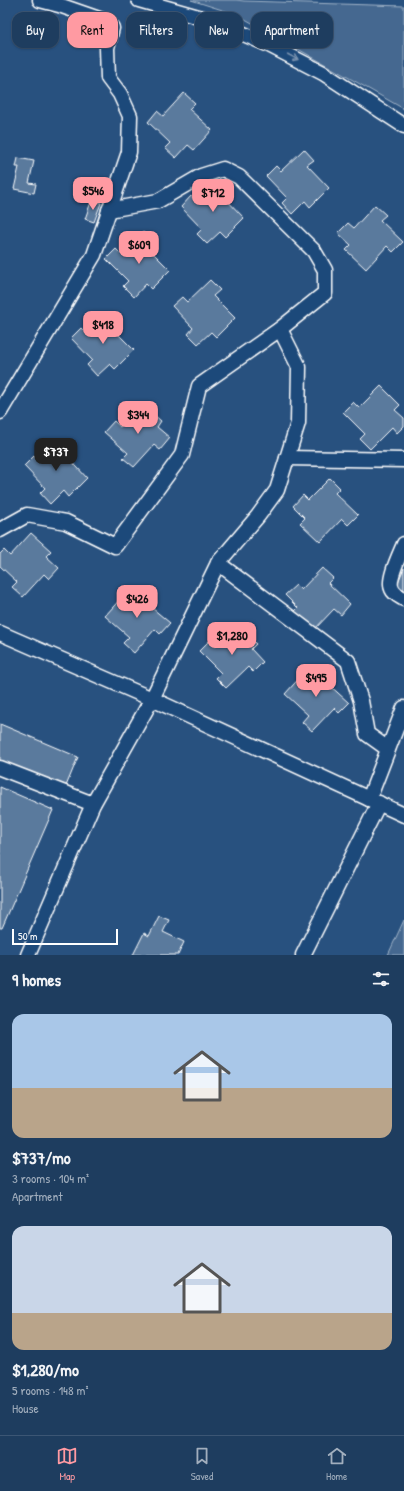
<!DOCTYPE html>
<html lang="en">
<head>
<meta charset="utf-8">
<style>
  body { margin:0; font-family:"Patrick Hand",sans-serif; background:#264465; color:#f1f3f6; height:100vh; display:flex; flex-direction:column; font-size:15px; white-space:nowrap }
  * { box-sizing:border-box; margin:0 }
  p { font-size:13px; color:#a1aebd }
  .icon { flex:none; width:22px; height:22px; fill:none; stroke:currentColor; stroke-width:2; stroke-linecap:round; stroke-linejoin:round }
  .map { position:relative; height:955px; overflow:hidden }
  .panel { display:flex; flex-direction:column; background:#1e3d5f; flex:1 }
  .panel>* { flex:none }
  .top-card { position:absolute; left:12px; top:12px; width:380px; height:36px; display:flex; gap:8px }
  .scale { position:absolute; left:12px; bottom:10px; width:106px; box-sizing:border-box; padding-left:4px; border:2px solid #fff; border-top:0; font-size:11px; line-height:14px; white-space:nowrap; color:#fff; -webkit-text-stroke:3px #1f4a7a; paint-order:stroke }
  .price { position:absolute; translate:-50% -34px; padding:0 9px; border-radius:8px; background:#ff9aa2; color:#111; font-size:13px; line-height:26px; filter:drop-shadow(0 1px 2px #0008) }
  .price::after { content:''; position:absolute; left:50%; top:24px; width:12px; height:9px; margin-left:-6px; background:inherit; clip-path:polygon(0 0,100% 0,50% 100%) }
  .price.current { background:#222; color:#fff }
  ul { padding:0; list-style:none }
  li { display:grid; align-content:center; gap:8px; height:212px; padding:0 12px }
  li span { display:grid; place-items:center; height:124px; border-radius:12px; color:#555 }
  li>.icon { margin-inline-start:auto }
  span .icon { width:72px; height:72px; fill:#fffc; stroke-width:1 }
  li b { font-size:17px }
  h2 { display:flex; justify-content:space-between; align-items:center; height:48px; padding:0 12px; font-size:17px }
  .chip { padding:0 14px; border-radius:12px; background:#1e3d5f; box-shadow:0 1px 3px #0004,0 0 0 1px #3c5674; font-size:14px; line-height:36px }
  .chip.current { background:#ff9aa2; color:#111 }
  .dock { display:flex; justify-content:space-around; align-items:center; height:56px; border-top:1px solid #3c5674; background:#1e3d5f; font-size:11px; color:#a1aebd }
  .dock a { display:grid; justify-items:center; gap:2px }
  .dock .current { color:#ff9aa2 }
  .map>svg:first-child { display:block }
  .green { fill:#446890; stroke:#a2b4c8 }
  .building { fill:#5a7a9d; stroke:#fff }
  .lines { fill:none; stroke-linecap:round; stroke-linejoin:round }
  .minor-casing { stroke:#fff; stroke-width:17 }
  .minor { stroke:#1f4a7a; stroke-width:14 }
  .oneway { stroke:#7992af }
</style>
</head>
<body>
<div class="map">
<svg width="404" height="955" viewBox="0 0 404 955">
  <rect width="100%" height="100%" fill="#28517f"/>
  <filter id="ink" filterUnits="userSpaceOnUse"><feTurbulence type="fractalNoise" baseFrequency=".025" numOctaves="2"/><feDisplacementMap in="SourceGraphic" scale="8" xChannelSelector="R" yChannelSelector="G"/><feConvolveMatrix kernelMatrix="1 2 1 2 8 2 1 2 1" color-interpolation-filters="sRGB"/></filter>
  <g filter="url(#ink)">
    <g class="green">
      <path d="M191 0H236L244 1 404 6V109L238 15Z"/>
      <path d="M404 920V955H388Z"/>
    </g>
    <g class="building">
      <path d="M184 93 195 103 189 109 212 130 194 150 188 145 176 158 165 148 170 143 148 122 157 111 163 116Z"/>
      <path d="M304 149 314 160 307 165 329 188 310 207 305 201 292 214 282 203 287 198 266 176 276 166 281 171Z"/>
      <path d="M18 158 34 161 29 183 36 184 34 193 14 189 19 167H16Z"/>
      <path d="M219 180 229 190 223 196 244 218 225 237 220 232 207 244 197 234 202 229 181 207 191 196 196 202Z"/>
      <path d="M92 199 101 203 94 222 85 219Z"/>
      <path d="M375 205 386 215 380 220 403 242 393 252 387 246 366 269 346 250 351 245 338 233 348 223 354 228Z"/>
      <path d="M143 232 154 242 148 248 170 270 151 289 146 284 134 297 123 286 128 281 106 259 116 249 121 254Z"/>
      <path d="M210 280 220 290 213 296 235 318 216 337 211 332 198 344 188 334 193 328 172 306 182 297 187 302Z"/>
      <path d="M108 312 118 322 112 328 134 350 115 369 110 364 97 376 87 365 92 360 71 338 81 328 86 333Z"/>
      <path d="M381 386 400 405 395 410 404 418V426L397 433 392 427 370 449 360 439 365 434 343 412 353 402 359 408Z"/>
      <path d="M141 403 161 421 157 427 170 438 160 450 154 445 134 467 123 458 128 453 104 432 114 421 120 427Z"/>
      <path d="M62 439 72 450 66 455 87 478 68 497 63 491 50 504 40 493 45 488 24 466 34 456 39 461Z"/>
      <path d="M330 478 340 488 335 493 358 515 348 525 342 519 320 542 300 523 305 518 293 506 303 495 308 500Z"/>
      <path d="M31 533 51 551 46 556 59 568 49 579 44 574 23 597 12 587 17 582 0 566V554L4 550 10 556Z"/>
      <path d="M322 568 333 578 328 583 350 604 341 615 334 609 313 631 293 613 298 608 285 595 296 585 301 590Z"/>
      <path d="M404 568V590L396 587Z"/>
      <path d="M140 587 151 597 146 603 170 623 160 634 155 629 134 653 123 643 129 637 105 616 123 596 128 601Z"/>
      <path d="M237 625 256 644 251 649 263 662 253 672 248 667 226 688 216 678 221 673 199 651 209 641 215 647Z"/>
      <path d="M320 666 331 676 326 682 349 703 339 713 334 708 312 731 302 722 308 715 285 694 303 674 308 679Z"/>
      <path d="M0 724 78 757 64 791 0 764Z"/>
      <path d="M0 787 53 810 2 928H0Z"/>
      <path d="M159 916 169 920 163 932 184 942 178 955H133L144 933 149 936Z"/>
    </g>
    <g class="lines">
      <defs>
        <g id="minor">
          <path d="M139 0 216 22 269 45 323 73 404 126"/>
          <path d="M0 412 94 255 129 152 130 116 120 94 108 78 107 48 112 28 108 22 59 5 40 0"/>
          <path d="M287 458 404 460"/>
          <path d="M0 530 27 515 66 522 115 546 182 455 199 386 280 329 325 293V270L314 251 239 177 223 169 201 176 158 201 109 210"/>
          <path d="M404 544C400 554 387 580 392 589 394 594 399 596 404 599"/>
          <path d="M218 563 348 661 361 701 367 734 388 749"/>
          <path d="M0 633 152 699 404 815"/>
          <path d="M0 768 93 804"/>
          <path d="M369 799 404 708"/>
          <path d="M28 955 93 804 152 699 218 563 258 516 277 490 298 423 299 367 280 329"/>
          <path d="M303 955 379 803"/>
        </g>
      </defs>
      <use href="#minor" class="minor-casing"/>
      <use href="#minor" class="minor"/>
    </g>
    <defs><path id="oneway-shaft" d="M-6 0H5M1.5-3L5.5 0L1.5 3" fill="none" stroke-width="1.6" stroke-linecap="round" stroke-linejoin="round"/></defs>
    <use class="oneway" href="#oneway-shaft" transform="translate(293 57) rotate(28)"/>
  </g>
</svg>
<div class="scale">50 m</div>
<b class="price" style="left:93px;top:211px">$546</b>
<b class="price" style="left:213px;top:213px">$712</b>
<b class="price" style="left:139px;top:265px">$609</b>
<b class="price" style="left:103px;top:345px">$418</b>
<b class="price" style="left:138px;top:435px">$344</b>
<b class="price current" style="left:56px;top:472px">$737</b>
<b class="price" style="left:137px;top:619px">$426</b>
<b class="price" style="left:232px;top:656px">$1,280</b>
<b class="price" style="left:316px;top:698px">$495</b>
<div class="top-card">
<a class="chip">Buy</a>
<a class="chip current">Rent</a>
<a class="chip">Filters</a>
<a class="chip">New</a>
<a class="chip">Apartment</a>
</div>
</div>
<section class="panel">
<h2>9 homes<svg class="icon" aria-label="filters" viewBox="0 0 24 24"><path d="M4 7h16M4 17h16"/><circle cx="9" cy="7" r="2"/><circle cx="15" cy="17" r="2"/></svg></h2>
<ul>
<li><span style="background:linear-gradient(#a9c7e8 60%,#b9a48a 0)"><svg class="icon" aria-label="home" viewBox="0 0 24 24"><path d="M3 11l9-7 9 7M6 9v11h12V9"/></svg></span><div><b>$737/mo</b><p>3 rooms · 104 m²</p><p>Apartment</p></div></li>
<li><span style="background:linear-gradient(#c9d6e8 70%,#b9a48a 0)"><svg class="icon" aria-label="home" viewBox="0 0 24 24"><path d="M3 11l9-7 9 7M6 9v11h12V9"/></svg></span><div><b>$1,280/mo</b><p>5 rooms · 148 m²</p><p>House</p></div></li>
</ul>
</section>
<nav class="dock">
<a class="current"><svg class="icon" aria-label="map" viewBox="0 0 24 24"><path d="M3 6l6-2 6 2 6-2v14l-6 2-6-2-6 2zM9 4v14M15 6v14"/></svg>Map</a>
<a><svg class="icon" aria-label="saved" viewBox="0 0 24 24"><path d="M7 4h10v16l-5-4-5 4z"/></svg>Saved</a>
<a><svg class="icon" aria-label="home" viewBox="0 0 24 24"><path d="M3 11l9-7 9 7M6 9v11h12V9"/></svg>Home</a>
</nav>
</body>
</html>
